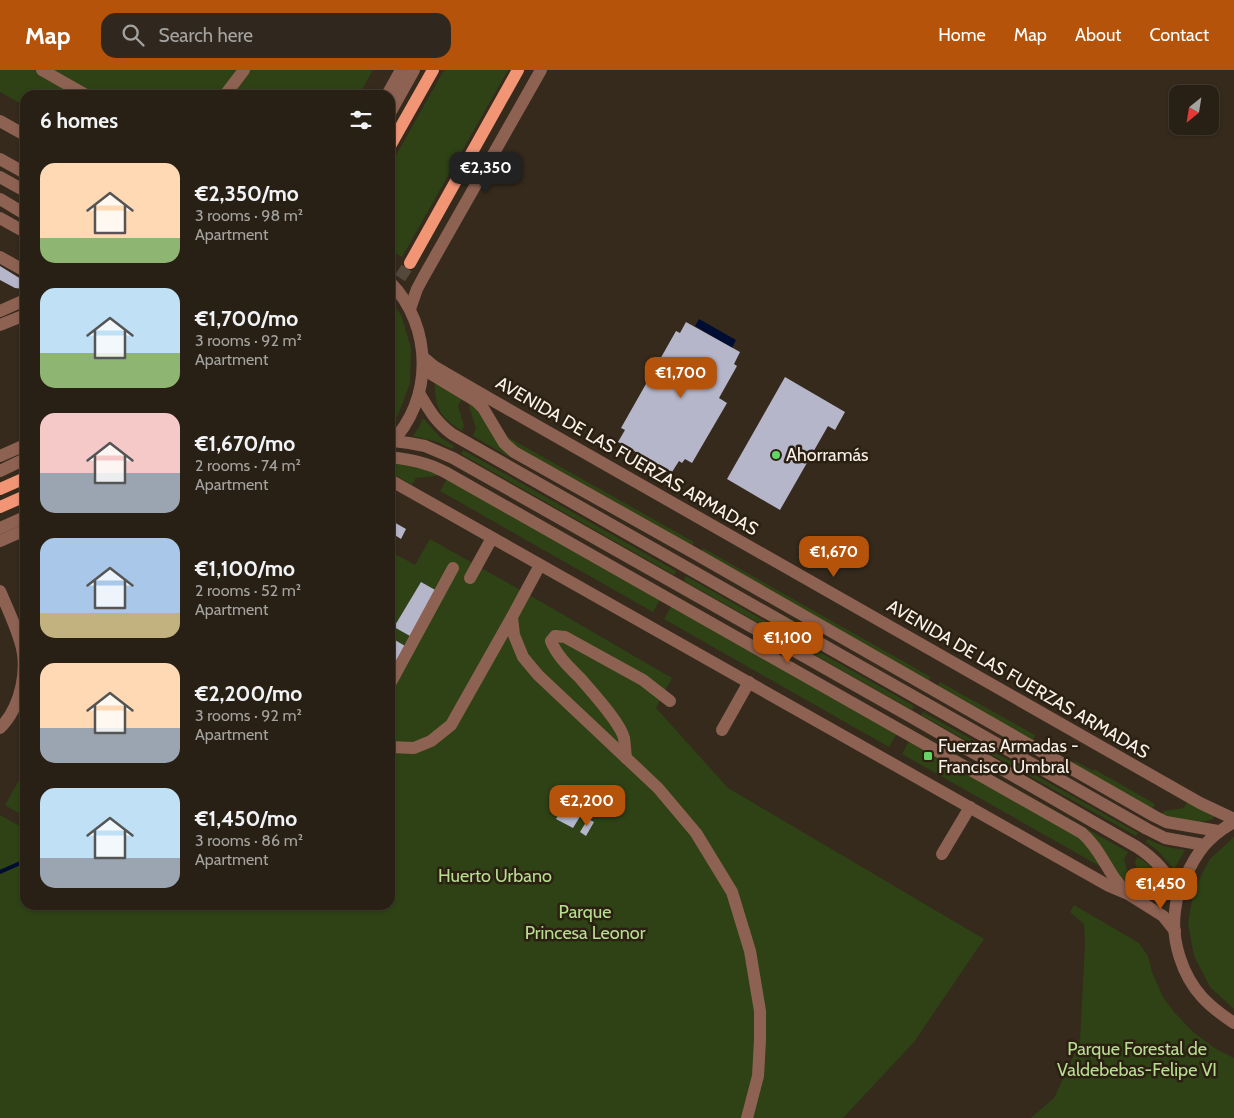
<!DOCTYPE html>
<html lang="en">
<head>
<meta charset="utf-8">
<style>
  body { margin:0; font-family:Cabin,sans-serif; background:#30281e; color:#f1f3f6; height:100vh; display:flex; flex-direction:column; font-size:19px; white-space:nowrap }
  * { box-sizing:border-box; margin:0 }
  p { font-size:16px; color:#a5a3a0 }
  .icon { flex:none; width:28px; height:28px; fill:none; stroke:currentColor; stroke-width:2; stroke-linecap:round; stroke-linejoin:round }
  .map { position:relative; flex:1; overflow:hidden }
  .panel { position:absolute; left:20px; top:20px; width:375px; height:820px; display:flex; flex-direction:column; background:#282015; border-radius:15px; box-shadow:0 1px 4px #0004,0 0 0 1px #443e34 }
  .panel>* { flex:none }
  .needle { width:32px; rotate:210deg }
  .buttons { position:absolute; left:1169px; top:15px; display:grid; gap:10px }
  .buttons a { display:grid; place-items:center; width:50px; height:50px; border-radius:10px; background:#282015; box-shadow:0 1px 4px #0004,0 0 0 1px #443e34; font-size:25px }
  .price { position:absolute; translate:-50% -42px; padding:0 11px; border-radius:10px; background:#b45309; color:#fff; font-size:16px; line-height:32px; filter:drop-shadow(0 1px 2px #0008) }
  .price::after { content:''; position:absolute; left:50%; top:30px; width:15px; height:11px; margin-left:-8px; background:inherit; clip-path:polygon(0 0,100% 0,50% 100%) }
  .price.on { background:#222; color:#fff }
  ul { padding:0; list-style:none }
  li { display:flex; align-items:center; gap:15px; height:125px; padding:0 20px }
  li span { display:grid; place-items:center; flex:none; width:140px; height:100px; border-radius:15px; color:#555 }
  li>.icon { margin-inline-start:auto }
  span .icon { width:60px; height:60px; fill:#fffc; stroke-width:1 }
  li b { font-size:21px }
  h2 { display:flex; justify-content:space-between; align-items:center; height:60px; padding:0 20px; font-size:21px }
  header { display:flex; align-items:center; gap:30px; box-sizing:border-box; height:70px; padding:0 25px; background:#b45309; color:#fff }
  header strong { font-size:24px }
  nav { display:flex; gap:28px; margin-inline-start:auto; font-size:18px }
  .search { width:350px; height:45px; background:#30281e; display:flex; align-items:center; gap:12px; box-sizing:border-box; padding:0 18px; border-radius:15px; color:#a5a3a0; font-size:19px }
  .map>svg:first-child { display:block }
  .green { fill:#2e4216 }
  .water { fill:#000d33 }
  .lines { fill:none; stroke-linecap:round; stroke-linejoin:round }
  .stream { stroke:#000d33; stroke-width:4 }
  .building { fill:#b6b6ca }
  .major-tunnel { stroke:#53483b; stroke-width:12; stroke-dasharray:12 6; stroke-linecap:butt }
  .minor { stroke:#8e6252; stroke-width:12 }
  .major { stroke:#f19575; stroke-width:12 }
  .poi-dot { fill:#65d467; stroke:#2b2012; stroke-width:2 }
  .labels { text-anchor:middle; stroke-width:5; stroke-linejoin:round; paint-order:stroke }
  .poi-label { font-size:18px; fill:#faf2e9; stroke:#2b2012; text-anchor:start }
  .street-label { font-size:18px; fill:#faf2e9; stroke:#2b2012 }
  .park-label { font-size:18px; fill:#b7de90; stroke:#2b2012 }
</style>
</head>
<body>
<header>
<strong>Map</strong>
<div class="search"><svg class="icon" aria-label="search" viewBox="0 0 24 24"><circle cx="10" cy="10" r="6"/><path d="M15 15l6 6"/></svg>Search here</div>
<nav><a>Home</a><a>Map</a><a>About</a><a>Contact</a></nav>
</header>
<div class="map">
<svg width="1234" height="1048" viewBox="0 0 1234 1048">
  <rect width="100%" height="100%" fill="#352a1c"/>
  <g class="green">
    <path d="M0 0H373L359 25H25V36L0 22Z"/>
    <path d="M444 0H508L402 187 390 180V96Z"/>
    <path d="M390 230 401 245 411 278 410 313 398 345 390 355Z"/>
    <path d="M435 312 462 329 458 336 464 356 462 361C441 348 434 338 435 312Z"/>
    <path d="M471 333 510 384 509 387 473 366 476 359 469 336Z"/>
    <path d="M423 348 440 367 454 376 452 379 438 372 413 366 419 357Z"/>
    <path d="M506 366 694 472 691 479 514 379Z"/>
    <path d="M463 380 676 501 674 505 461 384Z"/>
    <path d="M405 393 439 402 436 406 416 408 412 415 390 402V396L395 394Z"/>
    <path d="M448 407 661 528 653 542 440 421Z"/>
    <path d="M430 469 531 526 672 608 656 638 728 718 984 869 914 972 843 1048H0V745L25 759V835H390V481L415 495Z"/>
    <path d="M703 478 931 607 927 613 700 484Z"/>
    <path d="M686 506 914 636 912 640 684 511Z"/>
    <path d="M672 535 898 662 889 677 664 549Z"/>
    <path d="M940 612 1035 665 1033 669 1074 693 1075 691 1093 701 1094 699 1155 734 1152 740 937 618Z"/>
    <path d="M923 642 1138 763 1136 766 921 645Z"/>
    <path d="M913 660 1128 782 1124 789 1129 808 1127 813 1120 809 1092 765Z"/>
    <path d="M910 669 1087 770 1103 798 902 684Z"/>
    <path d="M25 700V747L5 735Z"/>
    <path d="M1187 732 1214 746V748C1198 757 1178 749 1161 746L1164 741 1184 738Z"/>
    <path d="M1234 767V939L1210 917 1194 886 1188 853 1194 819 1210 789Z"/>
    <path d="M1148 769C1160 776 1171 778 1185 780L1174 799 1157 780 1146 772Z"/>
    <path d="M1137 787C1157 798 1164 812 1163 834L1137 819 1141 812 1135 792Z"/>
    <path d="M1074 835 1139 873 1148 886 1152 902 1163 927 1174 942 1193 962 1216 979 1234 988V1048H1031L1054 1028 1080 972 1085 873 1084 854 1070 842Z"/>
  </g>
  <path class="water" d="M699 249 736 270 732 278 695 256Z"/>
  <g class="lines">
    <path class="stream" d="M0 802 25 791"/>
  </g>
  <g class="building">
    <path d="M0 196 21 209 24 219 15 218 0 210Z"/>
    <path d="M686 252 740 282 734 294 737 296 719 328 727 333 692 393 685 389 682 393 679 391 672 402 618 372 625 360 621 358 676 261 680 263Z"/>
    <path d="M785 307 845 342 835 360 828 356 780 440 727 409Z"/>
    <path d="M392 451 406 459 401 469 390 462V453Z"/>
    <path d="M421 512 437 521 410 566 394 557Z"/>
    <path d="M390 567 405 576 390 601Z"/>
    <path d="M564 735 581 745 573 758 556 749Z"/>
    <path d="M588 749 594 752 586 766 580 762Z"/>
  </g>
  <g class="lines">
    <path class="major-tunnel" d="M390 223 410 193"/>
    <g class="minor">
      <path d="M42 0 86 25"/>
      <path d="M225 25 244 0"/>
      <path d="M387 25 401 0"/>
      <path d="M390 43 414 0"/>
      <path d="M0 51 25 65"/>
      <path d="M0 89 25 103"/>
      <path d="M0 107 25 121"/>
      <path d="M0 129 25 144"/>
      <path d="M0 148 25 162"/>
      <path d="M0 187 25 201"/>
      <path d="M390 212C433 256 434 330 390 374"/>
      <path d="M410 239 417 219 424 206 541 0"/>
      <path d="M0 241 25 230"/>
      <path d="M0 255 25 245"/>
      <path d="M423 287 435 297 492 330 1200 733 1234 749"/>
      <path d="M423 299 476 331 483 338 504 373 514 382 694 483 1154 746 1166 752 1218 761"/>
      <path d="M419 323C429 340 436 352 452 364L1147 759 1165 768 1204 775"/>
      <path d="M393 371 409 373 425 376 453 388 913 648 1137 777C1157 790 1167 804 1179 823"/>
      <path d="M0 386 25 375"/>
      <path d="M390 387C411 390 426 392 445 402L1082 763C1096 775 1103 791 1113 806 1117 812 1122 817 1126 822"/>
      <path d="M0 401 25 389"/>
      <path d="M390 410 1109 816 1128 824 1163 846 1175 861"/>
      <path d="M0 458 25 447"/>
      <path d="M0 471 25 460"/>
      <path d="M540 495 512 547 514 565 523 587 538 605 658 718 696 763 732 822 750 881 760 941V970L758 1006 747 1048"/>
      <path d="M470 508 492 468"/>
      <path d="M0 521C7 537 15 554 20 571 29 599 21 637 0 658"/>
      <path d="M390 614 453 498"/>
      <path d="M722 660 749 612"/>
      <path d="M390 677 414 678 431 671 451 655 512 547"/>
      <path d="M626 688C625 681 625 674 624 668 620 652 591 621 580 608 569 597 557 586 551 571L555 566 565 567 643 610 670 631"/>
      <path d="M1234 752C1209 766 1197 781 1185 808 1180 818 1176 830 1175 841 1171 870 1182 905 1202 927 1211 937 1222 945 1234 953"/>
      <path d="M942 784 970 737"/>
    </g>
    <g class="major">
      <path d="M390 76 433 0"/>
      <path d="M410 193 518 0"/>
      <path d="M0 419 25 408"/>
      <path d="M0 437 25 426"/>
    </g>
  </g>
  <g class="poi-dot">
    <circle cx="776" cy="385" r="5"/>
    <rect x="923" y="681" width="10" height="10" rx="2.5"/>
  </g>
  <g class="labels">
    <g class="poi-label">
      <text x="786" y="391">Ahorramás</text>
      <text x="938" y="682">Fuerzas Armadas -<tspan x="938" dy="21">Francisco Umbral</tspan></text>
    </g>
    <g class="street-label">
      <text transform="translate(627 386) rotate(30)" y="6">AVENIDA DE LAS FUERZAS ARMADAS</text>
      <text transform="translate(1018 609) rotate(30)" y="6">AVENIDA DE LAS FUERZAS ARMADAS</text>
    </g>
    <g class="park-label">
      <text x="495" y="812">Huerto Urbano</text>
      <text x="585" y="848">Parque<tspan x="585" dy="21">Princesa Leonor</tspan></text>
      <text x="1137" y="985">Parque Forestal de<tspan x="1137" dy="21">Valdebebas-Felipe VI</tspan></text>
    </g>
  </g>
</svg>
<div class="buttons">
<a><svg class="needle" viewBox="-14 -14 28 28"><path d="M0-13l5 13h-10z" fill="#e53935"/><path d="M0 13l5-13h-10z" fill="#a5a3a0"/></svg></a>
</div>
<b class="price on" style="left:486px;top:124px">€2,350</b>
<b class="price" style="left:681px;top:329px">€1,700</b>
<b class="price" style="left:834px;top:508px">€1,670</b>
<b class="price" style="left:788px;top:594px">€1,100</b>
<b class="price" style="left:587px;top:757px">€2,200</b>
<b class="price" style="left:1161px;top:840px">€1,450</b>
<section class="panel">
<h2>6 homes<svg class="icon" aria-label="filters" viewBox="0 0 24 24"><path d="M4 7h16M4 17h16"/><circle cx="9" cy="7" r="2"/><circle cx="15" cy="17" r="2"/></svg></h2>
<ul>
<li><span style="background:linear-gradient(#ffd9b3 75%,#8fb573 0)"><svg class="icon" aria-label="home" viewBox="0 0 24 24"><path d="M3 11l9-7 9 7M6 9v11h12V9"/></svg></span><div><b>€2,350/mo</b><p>3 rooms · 98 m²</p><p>Apartment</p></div></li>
<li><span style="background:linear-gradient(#bfe0f5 65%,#8fb573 0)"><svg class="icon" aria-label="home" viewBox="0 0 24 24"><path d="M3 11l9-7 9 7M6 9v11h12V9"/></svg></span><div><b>€1,700/mo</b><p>3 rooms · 92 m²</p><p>Apartment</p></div></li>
<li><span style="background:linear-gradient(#f6c9c9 60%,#9aa5b1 0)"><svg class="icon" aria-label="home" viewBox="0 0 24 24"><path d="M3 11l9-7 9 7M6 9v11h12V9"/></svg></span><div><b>€1,670/mo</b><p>2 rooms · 74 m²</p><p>Apartment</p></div></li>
<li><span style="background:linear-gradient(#a9c7e8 75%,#c2b280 0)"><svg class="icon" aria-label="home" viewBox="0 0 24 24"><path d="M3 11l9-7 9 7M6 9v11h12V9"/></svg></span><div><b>€1,100/mo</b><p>2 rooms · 52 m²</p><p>Apartment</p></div></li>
<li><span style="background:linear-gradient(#ffd9b3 65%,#9aa5b1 0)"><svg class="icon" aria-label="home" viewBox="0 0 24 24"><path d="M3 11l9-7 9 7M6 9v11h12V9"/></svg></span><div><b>€2,200/mo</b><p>3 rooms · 92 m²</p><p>Apartment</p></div></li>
<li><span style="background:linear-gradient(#bfe0f5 70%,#9aa5b1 0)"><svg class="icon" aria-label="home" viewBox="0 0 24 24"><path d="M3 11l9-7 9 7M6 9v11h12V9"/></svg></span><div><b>€1,450/mo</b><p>3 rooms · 86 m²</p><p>Apartment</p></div></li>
</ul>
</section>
</div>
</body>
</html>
